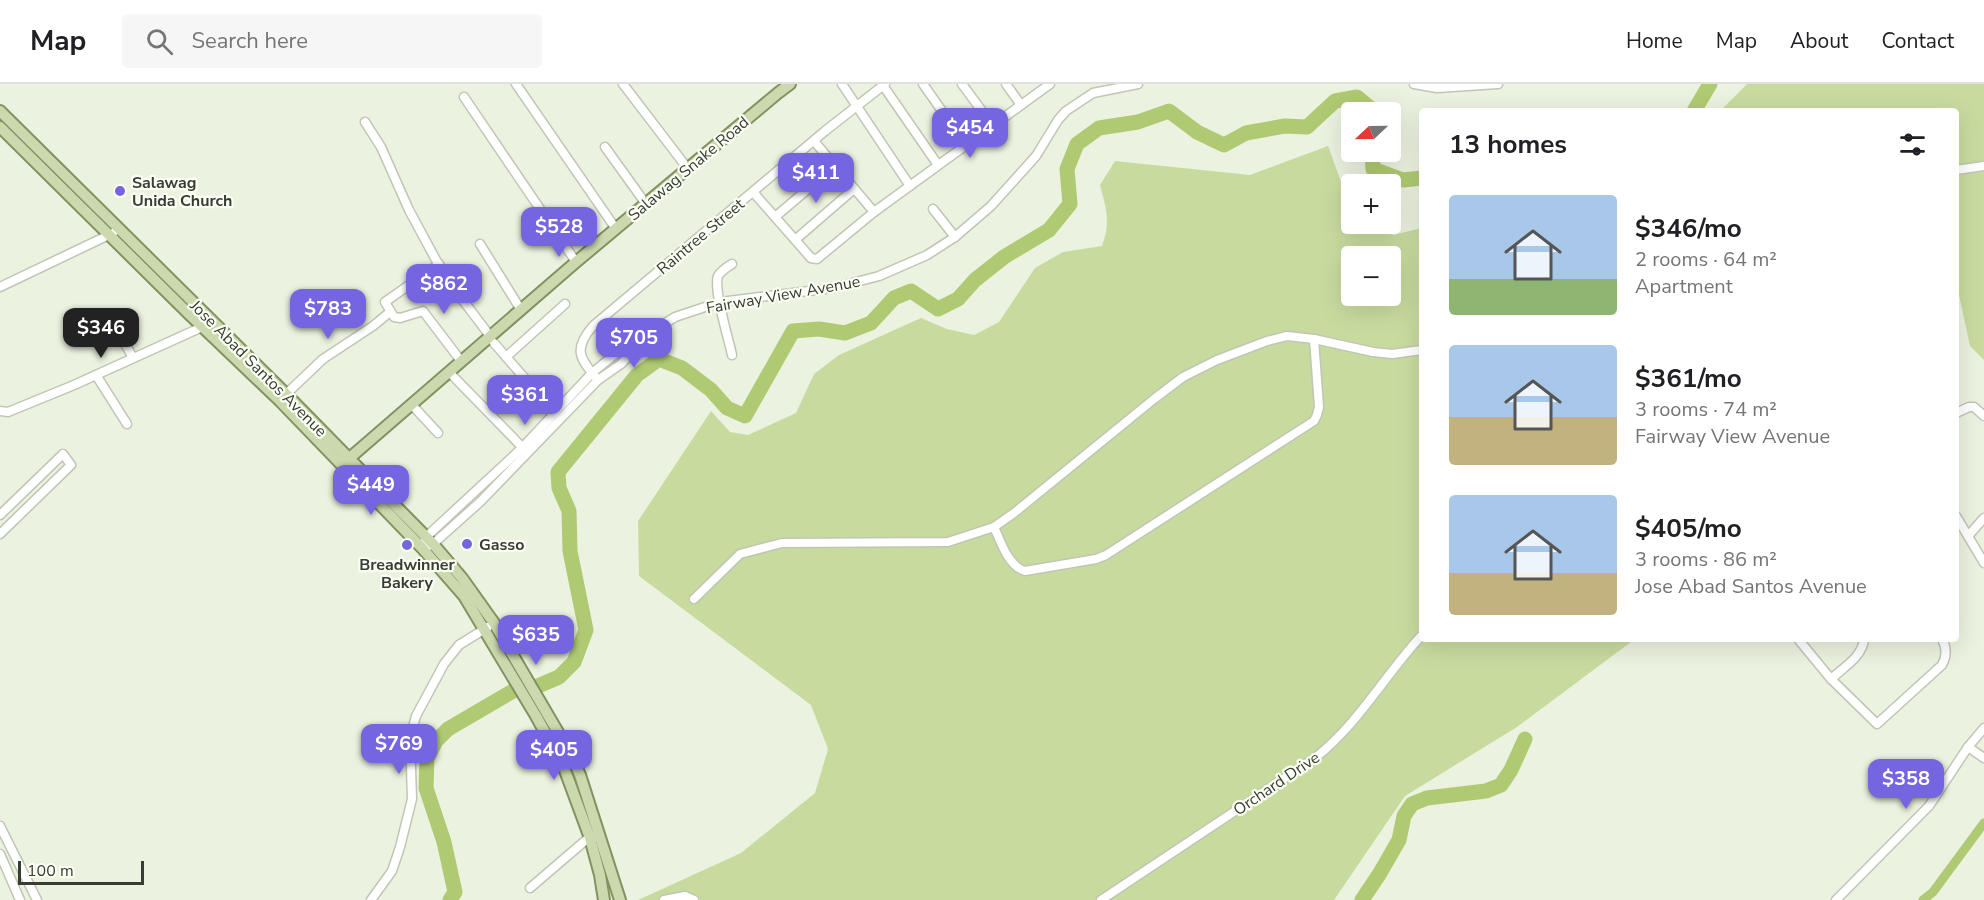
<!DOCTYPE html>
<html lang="en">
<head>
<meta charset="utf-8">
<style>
  body { margin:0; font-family:"Nunito Sans",sans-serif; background:#f6f6f6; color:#202124; height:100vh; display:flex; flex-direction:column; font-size:22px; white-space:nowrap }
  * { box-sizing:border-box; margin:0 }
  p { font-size:20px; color:#757577 }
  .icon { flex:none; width:33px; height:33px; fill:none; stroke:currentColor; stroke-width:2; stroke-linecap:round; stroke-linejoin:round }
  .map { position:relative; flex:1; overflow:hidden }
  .sheet { position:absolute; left:1419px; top:24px; width:540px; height:534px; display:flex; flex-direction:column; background:#fff; border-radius:6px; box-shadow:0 6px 24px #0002 }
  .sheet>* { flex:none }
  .needle { width:39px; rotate:248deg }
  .tools { position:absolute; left:1341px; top:18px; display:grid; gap:12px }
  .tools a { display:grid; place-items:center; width:60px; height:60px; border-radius:6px; background:#fff; box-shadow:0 6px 24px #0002; font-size:30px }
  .scale { position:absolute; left:18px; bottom:15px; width:126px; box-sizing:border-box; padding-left:6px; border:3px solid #393c35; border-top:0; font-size:16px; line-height:21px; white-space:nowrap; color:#393c35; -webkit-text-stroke:4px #fbfef3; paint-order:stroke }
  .price { position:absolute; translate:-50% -51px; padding:0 14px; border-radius:12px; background:#7565e0; color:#fff; font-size:20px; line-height:39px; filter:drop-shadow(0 2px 3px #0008) }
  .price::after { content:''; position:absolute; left:50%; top:36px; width:18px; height:14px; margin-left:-9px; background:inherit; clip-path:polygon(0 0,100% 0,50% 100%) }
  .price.on { background:#222; color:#fff }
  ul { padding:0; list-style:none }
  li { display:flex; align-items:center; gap:18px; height:150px; padding:0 30px }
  li span { display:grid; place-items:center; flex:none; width:168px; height:120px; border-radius:6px; color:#555 }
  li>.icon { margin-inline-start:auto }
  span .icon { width:72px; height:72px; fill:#fffc; stroke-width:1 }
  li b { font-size:26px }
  h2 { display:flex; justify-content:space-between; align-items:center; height:72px; padding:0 30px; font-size:26px }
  header { display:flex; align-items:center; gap:36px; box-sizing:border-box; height:84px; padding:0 30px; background:#fff; border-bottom:2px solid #e0e0e0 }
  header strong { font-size:28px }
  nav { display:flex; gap:33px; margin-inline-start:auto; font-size:21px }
  .search { width:420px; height:54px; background:#f6f6f6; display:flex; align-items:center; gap:15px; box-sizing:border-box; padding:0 21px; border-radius:6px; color:#757577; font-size:22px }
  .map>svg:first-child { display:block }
  .green { fill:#c8db9f; fill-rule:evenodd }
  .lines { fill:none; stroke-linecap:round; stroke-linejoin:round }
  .canal { stroke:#b0ca73; stroke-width:9 }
  .river { stroke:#b0ca73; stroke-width:15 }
  .minor-casing { stroke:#c0c6b4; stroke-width:11 }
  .major-casing { stroke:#829261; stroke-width:14 }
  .minor { stroke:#fff; stroke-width:8 }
  .major { stroke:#ccd9ae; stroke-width:10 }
  .poi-dot { fill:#7565e0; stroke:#fbfef3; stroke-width:2 }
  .labels { text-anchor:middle; stroke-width:4.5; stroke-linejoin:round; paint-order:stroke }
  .street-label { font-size:16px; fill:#393c35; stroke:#fbfef3 }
  .poi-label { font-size:16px; font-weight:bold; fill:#393c35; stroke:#fbfef3; text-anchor:start }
</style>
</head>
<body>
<header>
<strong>Map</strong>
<div class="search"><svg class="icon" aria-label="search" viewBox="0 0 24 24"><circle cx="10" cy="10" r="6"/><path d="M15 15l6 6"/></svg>Search here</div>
<nav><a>Home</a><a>Map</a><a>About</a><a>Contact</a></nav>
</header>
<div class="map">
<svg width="1984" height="816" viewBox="0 0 1984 816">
  <rect width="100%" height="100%" fill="#ecf2e0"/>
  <g class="green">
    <path d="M1747 0H1984V276L1970 262 1956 197V27H1720Z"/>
    <path d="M1328 62 1351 125 1352 140H1373L1393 151 1422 144V555H1635L1517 643 1405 712 1334 816H638L741 769 815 709 828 665 811 621 639 492 638 437 711 327 730 348 748 351 796 329 814 290 839 271 921 234 947 245 974 251 999 238 1035 184 1063 168 1102 162C1111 138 1106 124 1100 101L1115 77 1250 91ZM1352 172H1390V212H1352Z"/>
  </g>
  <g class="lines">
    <path class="canal" d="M1923 816 1933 808 1984 739"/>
    <g class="river">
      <path d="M1694 27 1710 0"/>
      <path d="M1372 68 1373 85 1403 96 1422 94"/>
      <path d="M450 816 455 808 444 758 426 704 427 674 436 657 448 645 513 607 538 602 559 593 574 578 586 546 570 467 569 427 559 404 558 388 637 291 659 275 682 284 711 306 727 324 745 332 793 247 819 245 845 249 871 239 894 214 911 207 938 225 958 215 975 196 1004 173 1049 146 1070 120 1067 85 1077 60 1099 44 1138 38 1169 27 1197 48 1224 61 1246 49 1285 42 1307 43 1335 17 1357 13 1375 28"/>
      <path d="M1362 816 1380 789 1399 756 1404 732 1412 720 1427 714 1486 707 1501 701 1511 686 1525 655"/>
    </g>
    <defs>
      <g id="minor">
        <path d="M516 0 616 145"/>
        <path d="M623 0 688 85"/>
        <path d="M842 0 910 102"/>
        <path d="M882 0 938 81"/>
        <path d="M923 0 966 61"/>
        <path d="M962 0 993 42"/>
        <path d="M1006 0 1021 21"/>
        <path d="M1414 0 1437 4 1498 0"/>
        <path d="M464 13 576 178"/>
        <path d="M365 38 381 63 409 126 436 176 462 215 490 252"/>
        <path d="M814 57 874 128"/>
        <path d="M605 63 646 120"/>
        <path d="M1956 86 1984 82"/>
        <path d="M753 108 811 174 817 175 874 128 1050 0"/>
        <path d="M933 125 955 153"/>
        <path d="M775 133 835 82"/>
        <path d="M795 156 854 105"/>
        <path d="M480 160 521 226"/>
        <path d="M439 180 385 218 394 233 400 234 423 227 461 277"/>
        <path d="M732 180C727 183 721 187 718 192 713 205 729 256 732 271"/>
        <path d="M0 203 113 149"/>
        <path d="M109 231 133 274"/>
        <path d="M494 259 555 329"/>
        <path d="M506 273 565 220"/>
        <path d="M449 288 526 367"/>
        <path d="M96 291 127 340"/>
        <path d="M598 296C579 274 573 265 593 242L825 47 885 0"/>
        <path d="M283 313 323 275 373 242 390 228"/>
        <path d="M412 321 438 349"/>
        <path d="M0 327 8 328 74 301 202 243 206 240"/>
        <path d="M1956 329 1969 323H1974L1984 332"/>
        <path d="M0 431 63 370 71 381 0 450"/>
        <path d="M1956 432 1984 479"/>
        <path d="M994 443C1001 458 1008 482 1025 487L1096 475 1106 471 1314 337 1317 331 1319 323 1314 255"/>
        <path d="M1968 452 1984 434"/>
        <path d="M424 459 426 453 522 364 592 289 614 271 675 233 720 218 833 204 879 192 927 171 955 153 991 122 1036 72 1058 36 1066 27 1093 9 1138 0"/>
        <path d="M429 462 433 460 480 418 598 296 621 280 640 259"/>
        <path d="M694 515 740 470 782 459 948 458 994 443 1014 429 1154 315 1183 293 1217 276 1267 257 1287 252 1314 255 1373 268 1392 270 1422 266"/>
        <path d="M1798 555 1831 595 1877 640 1942 581C1947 572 1947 564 1942 555"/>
        <path d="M1831 595C1843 584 1863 572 1864 555"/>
        <path d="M1968 663 1984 674"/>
        <path d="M0 742 37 816"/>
        <path d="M0 770 20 816"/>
        <path d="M530 804 586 756 595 753"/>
        <path d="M371 816 392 787 400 763 412 715 410 654 416 632 444 580 459 561 488 543"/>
        <path d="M664 816 685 812 694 816"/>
        <path d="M1101 816 1315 674C1360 638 1384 592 1422 551"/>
        <path d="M1836 816 1929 722 1968 663 1984 644"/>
      </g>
      <g id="major">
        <path d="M0 27 286 310 433 460 462 494 494 539 569 667 580 691 620 816"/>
        <path d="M0 43 189 230 280 317 422 464 464 512 536 632 563 681 590 754 600 791 604 816"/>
        <path d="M345 378 576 178 778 9 790 0"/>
      </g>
    </defs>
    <use href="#minor" class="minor-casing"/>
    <use href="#major" class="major-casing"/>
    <use href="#minor" class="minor"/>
    <use href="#major" class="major"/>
  </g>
  <g class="poi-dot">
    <circle cx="120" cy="107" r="6"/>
    <circle cx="467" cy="460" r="6"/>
    <circle cx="407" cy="461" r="6"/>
  </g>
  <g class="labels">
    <g class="street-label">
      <text transform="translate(688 84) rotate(-40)" y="6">Salawag Snake Road</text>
      <text transform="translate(700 152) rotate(-40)" y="6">Raintree Street</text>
      <text transform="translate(783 210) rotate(-10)" y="6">Fairway View Avenue</text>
      <text transform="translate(259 284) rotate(45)" y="6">Jose Abad Santos Avenue</text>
      <text transform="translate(1276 699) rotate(-34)" y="6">Orchard Drive</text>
    </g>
    <g class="poi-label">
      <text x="132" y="104">Salawag<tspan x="132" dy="18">Unida Church</tspan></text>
      <text x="479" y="466">Gasso</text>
      <text x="407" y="486" text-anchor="middle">Breadwinner<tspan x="407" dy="18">Bakery</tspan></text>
    </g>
  </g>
</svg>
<div class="tools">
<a><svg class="needle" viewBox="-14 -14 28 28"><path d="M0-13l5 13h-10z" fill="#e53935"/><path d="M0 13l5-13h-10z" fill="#757577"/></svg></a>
<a>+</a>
<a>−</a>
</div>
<div class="scale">100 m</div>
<b class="price" style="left:970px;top:75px">$454</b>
<b class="price" style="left:816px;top:120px">$411</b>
<b class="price" style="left:559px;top:174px">$528</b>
<b class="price" style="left:444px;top:231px">$862</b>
<b class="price" style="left:328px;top:256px">$783</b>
<b class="price on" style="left:101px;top:275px">$346</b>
<b class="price" style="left:634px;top:285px">$705</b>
<b class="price" style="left:525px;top:342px">$361</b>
<b class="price" style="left:371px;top:432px">$449</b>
<b class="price" style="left:536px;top:582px">$635</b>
<b class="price" style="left:399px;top:691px">$769</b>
<b class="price" style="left:554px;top:697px">$405</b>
<b class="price" style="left:1906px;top:726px">$358</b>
<section class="sheet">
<h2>13 homes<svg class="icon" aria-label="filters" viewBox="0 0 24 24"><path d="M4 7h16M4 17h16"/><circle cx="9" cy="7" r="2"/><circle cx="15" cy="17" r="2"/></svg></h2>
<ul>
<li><span style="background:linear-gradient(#a9c7e8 70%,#8fb573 0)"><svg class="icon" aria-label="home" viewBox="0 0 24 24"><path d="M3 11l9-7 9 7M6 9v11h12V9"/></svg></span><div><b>$346/mo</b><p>2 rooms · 64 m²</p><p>Apartment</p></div></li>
<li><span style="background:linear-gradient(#a9c7e8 60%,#c2b280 0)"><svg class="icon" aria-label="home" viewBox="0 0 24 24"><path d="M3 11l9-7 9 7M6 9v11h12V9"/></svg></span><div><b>$361/mo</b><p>3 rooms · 74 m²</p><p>Fairway View Avenue</p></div></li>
<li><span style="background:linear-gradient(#a9c7e8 65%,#c2b280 0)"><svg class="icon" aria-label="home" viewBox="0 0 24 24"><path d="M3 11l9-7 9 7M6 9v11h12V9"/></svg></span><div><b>$405/mo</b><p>3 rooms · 86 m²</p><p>Jose Abad Santos Avenue</p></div></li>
</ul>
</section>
</div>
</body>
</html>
